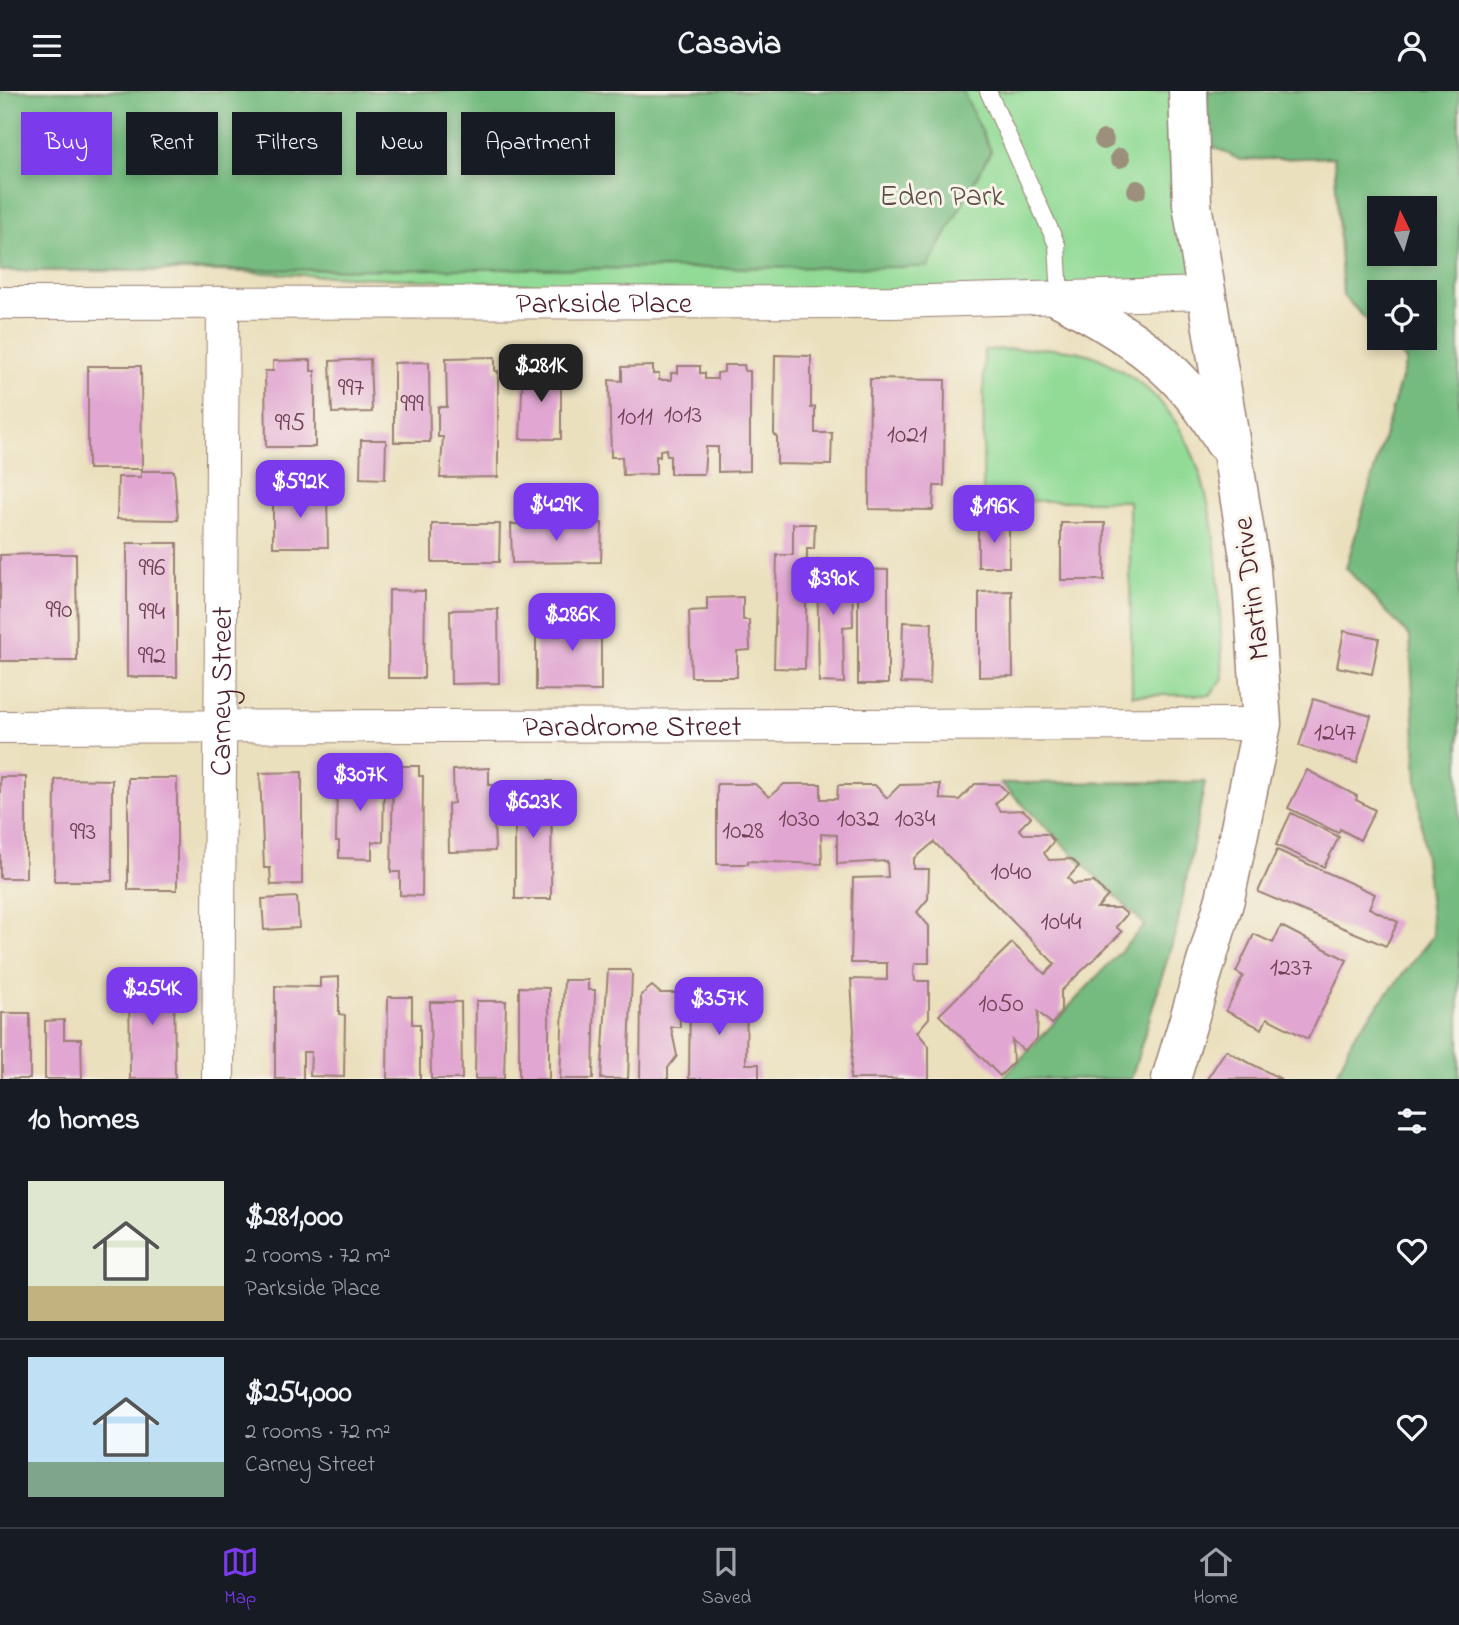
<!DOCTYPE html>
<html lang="en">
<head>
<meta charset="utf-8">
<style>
  body { margin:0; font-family:"Indie Flower",sans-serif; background:#242831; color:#f1f3f6; height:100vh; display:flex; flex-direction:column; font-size:26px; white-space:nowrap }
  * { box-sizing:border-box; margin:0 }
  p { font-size:23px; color:#9ea1a6 }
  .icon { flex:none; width:38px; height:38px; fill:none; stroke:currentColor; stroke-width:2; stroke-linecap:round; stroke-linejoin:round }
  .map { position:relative; height:988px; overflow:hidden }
  .sheet { display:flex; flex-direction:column; background:#171b24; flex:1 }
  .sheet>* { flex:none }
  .guide { position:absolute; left:21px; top:21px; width:700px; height:63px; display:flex; gap:14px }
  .needle { width:46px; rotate:355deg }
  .buttons { position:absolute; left:1367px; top:105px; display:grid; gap:14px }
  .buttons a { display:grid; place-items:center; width:70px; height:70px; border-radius:0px; background:#171b24; box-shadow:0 4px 10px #0003; font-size:35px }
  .price { position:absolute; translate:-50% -60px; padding:0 16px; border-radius:14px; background:#7c3aed; color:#fff; font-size:23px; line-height:46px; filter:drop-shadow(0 2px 4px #0008) }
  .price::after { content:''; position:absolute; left:50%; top:42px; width:21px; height:16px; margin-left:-10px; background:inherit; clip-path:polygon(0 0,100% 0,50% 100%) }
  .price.active { background:#222; color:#fff }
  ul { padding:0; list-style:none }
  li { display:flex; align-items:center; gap:21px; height:175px; padding:0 28px }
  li+li { border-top:2px solid #363941 }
  li span { display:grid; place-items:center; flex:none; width:196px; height:140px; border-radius:0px; color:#555 }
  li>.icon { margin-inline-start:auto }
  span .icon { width:84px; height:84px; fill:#fffc; stroke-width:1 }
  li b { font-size:30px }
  h2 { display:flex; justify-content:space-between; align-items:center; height:84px; padding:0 28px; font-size:30px }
  .pill { padding:0 24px; border-radius:0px; background:#171b24; box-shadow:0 4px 10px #0003; font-size:24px; line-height:63px }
  .pill.active { background:#7c3aed; color:#fff }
  header { display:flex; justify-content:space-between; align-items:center; height:91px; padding:0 28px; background:#171b24; font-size:32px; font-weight:800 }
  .dock { display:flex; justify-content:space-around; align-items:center; height:98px; border-top:2px solid #363941; background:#171b24; font-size:19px; color:#9ea1a6 }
  .dock a { display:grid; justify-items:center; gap:4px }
  .dock .active { color:#7c3aed }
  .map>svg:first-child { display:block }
  .green { fill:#92db96; stroke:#6e7d60; stroke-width:2 }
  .forest { fill:#75bb7f; stroke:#606d55; stroke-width:2; fill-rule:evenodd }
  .building { fill:#e1a6d2 }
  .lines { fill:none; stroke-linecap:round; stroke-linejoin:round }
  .lane-casing { stroke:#9a8074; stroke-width:18 }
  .street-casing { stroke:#9a8074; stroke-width:34 }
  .secondary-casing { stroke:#9a8074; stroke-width:41 }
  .lane { stroke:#fff; stroke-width:16 }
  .street { stroke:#fff; stroke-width:32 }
  .secondary { stroke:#fff; stroke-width:38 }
  .tree { fill:#9c907c }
  .labels { text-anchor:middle; stroke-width:6; stroke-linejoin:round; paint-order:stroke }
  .number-label { font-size:26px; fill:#704155 }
  .park-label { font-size:30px; fill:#5c4e46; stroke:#f7f3e8 }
  .street-label { font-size:30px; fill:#4a1f2b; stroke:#f7f3e8 }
</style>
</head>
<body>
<header><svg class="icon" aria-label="menu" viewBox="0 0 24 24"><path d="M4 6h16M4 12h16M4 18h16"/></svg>Casavia<svg class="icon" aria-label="person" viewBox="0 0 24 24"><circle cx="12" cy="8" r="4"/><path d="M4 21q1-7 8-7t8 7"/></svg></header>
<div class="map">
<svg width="1459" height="988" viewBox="0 0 1459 988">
  <rect width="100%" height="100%" fill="#f7f3e8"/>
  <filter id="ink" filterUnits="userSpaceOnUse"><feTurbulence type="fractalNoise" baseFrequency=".0143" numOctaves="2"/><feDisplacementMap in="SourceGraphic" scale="14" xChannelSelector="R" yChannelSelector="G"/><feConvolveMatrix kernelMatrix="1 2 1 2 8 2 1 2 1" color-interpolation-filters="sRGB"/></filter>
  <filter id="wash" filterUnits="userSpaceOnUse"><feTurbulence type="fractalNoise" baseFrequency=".00686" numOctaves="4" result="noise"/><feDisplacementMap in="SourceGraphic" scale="28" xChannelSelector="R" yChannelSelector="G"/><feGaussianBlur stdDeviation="1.57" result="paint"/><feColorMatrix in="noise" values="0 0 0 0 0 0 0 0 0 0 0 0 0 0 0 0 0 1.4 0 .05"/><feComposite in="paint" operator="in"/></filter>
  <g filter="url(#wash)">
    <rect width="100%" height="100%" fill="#ebe0be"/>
    <g class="green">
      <path d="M0 0H1201L1207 202 930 211 220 180H0Z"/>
      <path d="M984 259C1013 259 1047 255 1075 260 1096 263 1116 276 1133 287 1225 350 1217 488 1223 588L1210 604H1132L1129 410H983Z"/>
    </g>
    <g class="forest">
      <path d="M0 0H963L991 60 928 176 0 180Z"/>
      <path d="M1208 0H1459V988H1335L1353 946 1433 845 1417 691 1410 546 1346 477 1406 270 1384 247H1424V201H1379V241L1343 205 1334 66 1240 69 1202 50ZM1379 117H1424V163H1379Z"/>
      <path d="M1205 691 1177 836 1131 988H1002L1145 834 1001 692Z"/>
    </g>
    <g id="blocks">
      <g class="building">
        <path d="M775 264 811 265V317L815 316V342H832L831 374 777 373V345L774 344Z"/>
        <path d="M495 266V280H498V386L440 387 443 346H438V316H447L446 267Z"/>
        <path d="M370 268 372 321 332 322 330 270Z"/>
        <path d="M311 269V280H315V356H266L265 280H273V270Z"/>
        <path d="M429 271 430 351H394V272Z"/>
        <path d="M724 274H744L745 280H750V380L718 381V356H706L704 383H670V365H667L666 358 660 359V366L656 365V383L623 384 622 366H611L609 289 622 290V276L653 275V283H659V289H671V282H678V275H700V282H705V288H717V282L724 281Z"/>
        <path d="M88 275H141L142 378H88Z"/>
        <path d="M561 276V348H520L523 277Z"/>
        <path d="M870 288 945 289 944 395H934L933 419 869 418Z"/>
        <path d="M361 349H386L385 388 360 387Z"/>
        <path d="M141 380H174L178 429 117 428 118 386H141Z"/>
        <path d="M273 402H327L328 456H273Z"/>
        <rect x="978" y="431" width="31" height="45"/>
        <path d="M602 432 601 471 512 472 511 433Z"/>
        <path d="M1061 432H1105L1104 489H1061Z"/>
        <path d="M432 433H500L499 471H432Z"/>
        <path d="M793 433H815L814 458H807L805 578 774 577 777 464H793Z"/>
        <rect x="127" y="452" width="50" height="134"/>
        <path d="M41 463H76L77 570H0V464Z"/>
        <path d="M817 469H845L846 482H852L853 535 843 536 844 592 819 591Z"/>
        <path d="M858 478 888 479V593H858Z"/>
        <path d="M389 499 425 500 424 587H388Z"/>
        <path d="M1012 500 1013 585 979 586V501Z"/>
        <path d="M743 506V529H749L750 559 737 560V586H691L689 520 707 519V507Z"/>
        <path d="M561 516H601V600L536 599V544L561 545Z"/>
        <path d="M498 518 499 592 451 593 450 519Z"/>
        <path d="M903 531 932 532 930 593 901 592Z"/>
        <path d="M1344 540 1379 547 1372 583 1337 576Z"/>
        <path d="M1313 608 1371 625 1357 672 1299 655Z"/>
        <path d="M398 675H419V685H423L422 805 400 804V781H391L393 685H398Z"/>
        <path d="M348 676 376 677 375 690H384L383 751H372V768L339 767V750H336L337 691H347Z"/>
        <path d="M489 677V694H493L495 760 449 761 448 713 454 712 453 679Z"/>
        <path d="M1307 679 1357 705 1356 709 1375 719 1360 749 1340 738 1338 742 1288 717Z"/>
        <path d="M302 681V793L271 794 270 777H264L260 682Z"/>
        <rect x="0" y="686" width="26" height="101"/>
        <rect x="128" y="687" width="49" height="112"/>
        <path d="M55 688 112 689V790H54Z"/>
        <path d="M515 690H552L551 808H515Z"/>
        <path d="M717 693H755L769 706 784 693H821V708H837L838 694H875L887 707 900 694 940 693V708L959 709 975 693H999L1007 701 995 713 1001 720 1023 719 1031 726 1019 738 1024 743H1048L1054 750 1044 762 1049 769 1072 768 1079 775 1068 787 1073 793 1094 791 1108 805 1097 817H1120L1127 823 1116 836 1122 841 1061 900V923L1052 933 1038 921 1037 948 1024 960 1012 949 1013 972 1000 985 939 924 1012 852 1045 883 1055 873 934 751 914 768V778H929L928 808 917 821 929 835V872H915L914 881 915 890H929V927L917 941 929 955V988H850L854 940 851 888 887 889V872H851L853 787 888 786 887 770 837 773V744L821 743 822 773 748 770V773H717Z"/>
        <path d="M1291 722 1339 746 1324 776 1276 754Z"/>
        <path d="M1277 759 1375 803 1369 817 1398 831 1386 855 1258 801Z"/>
        <path d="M297 806 299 837 264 839 262 808Z"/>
        <path d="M1281 835 1347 869 1308 948 1267 927 1262 938 1226 920 1243 885 1236 881 1254 843 1273 852Z"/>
        <path d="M608 879H630L632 883 628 988H601Z"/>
        <path d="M129 885H174L175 988H130Z"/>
        <path d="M339 886V923L345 924 344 986 310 985 311 961H303V988H275V895L320 896V887Z"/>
        <path d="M564 889H588V899H595L593 988H560Z"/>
        <path d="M652 895 660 902H679L680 936H671L677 965 668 977V988H640L641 904Z"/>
        <path d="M519 896 549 897V988H519Z"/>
        <path d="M690 901H747L746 973H759V988H689Z"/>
        <path d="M388 906H412V933H420V988H387Z"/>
        <path d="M476 910H506L504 988H475Z"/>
        <path d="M430 911H461L462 988H431Z"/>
        <rect x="2" y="922" width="28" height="66"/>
        <path d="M64 929V948H81L82 988H45V930Z"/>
        <path d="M1226 959 1236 965 1281 988H1207Z"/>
      </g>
    </g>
  </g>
  <g filter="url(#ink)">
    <use href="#blocks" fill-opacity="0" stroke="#9a8074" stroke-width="2"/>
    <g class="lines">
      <defs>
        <path id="lane" d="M988 0 1057 154 1060 207"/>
        <g id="street">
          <path id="s1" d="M0 212 894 211 1207 202"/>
          <path id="s2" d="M0 636 1262 633"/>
          <path id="s3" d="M218 988 223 212"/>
        </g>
        <g id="secondary">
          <path d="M1060 207C1131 244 1185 279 1224 351"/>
          <path d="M1171 988 1225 808 1262 633 1251 478 1192 113 1188 0"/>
        </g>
      </defs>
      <use href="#lane" class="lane-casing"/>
      <use href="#street" class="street-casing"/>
      <use href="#secondary" class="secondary-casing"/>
      <use href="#lane" class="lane"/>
      <use href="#street" class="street"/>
      <use href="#secondary" class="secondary"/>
    </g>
    <g class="tree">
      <circle cx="1104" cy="49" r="10"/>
      <circle cx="1120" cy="67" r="10"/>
      <circle cx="1137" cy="99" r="10"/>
    </g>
  </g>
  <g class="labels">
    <g class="number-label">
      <text x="351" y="304">997</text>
      <text x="412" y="320">999</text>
      <text x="683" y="331">1013</text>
      <text x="635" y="333">1011</text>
      <text x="290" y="339">995</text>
      <text x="907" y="351">1021</text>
      <text x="152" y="484">996</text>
      <text x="59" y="526">990</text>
      <text x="152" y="528">994</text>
      <text x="152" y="572">992</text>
      <text x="1335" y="649">1247</text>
      <text x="799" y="735">1030</text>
      <text x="858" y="735">1032</text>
      <text x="915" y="735">1034</text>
      <text x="743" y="747">1028</text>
      <text x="83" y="748">993</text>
      <text x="1011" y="788">1040</text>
      <text x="1061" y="838">1044</text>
      <text x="1291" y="884">1237</text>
      <text x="1001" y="920">1050</text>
    </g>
    <g class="park-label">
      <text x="942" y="114">Eden Park</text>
    </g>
    <g class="street-label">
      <text dy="10" stroke="none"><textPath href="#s1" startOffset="604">Parkside Place</textPath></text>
      <text transform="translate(1250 498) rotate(-97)" y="10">Martin Drive</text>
      <text dy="10" stroke="none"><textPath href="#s3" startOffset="388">Carney Street</textPath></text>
      <text dy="10" stroke="none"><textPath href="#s2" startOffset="632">Paradrome Street</textPath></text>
    </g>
  </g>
</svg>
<div class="buttons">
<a><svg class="needle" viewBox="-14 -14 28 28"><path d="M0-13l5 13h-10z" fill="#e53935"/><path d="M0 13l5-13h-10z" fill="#9ea1a6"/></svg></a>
<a><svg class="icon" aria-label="locate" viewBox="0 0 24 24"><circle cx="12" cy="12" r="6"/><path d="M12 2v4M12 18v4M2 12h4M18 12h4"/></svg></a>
</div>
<b class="price active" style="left:541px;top:313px">$281K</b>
<b class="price" style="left:300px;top:429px">$592K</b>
<b class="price" style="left:556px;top:452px">$429K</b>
<b class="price" style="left:994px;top:454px">$196K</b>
<b class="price" style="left:833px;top:526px">$390K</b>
<b class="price" style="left:572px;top:562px">$286K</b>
<b class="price" style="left:360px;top:722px">$307K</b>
<b class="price" style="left:533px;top:749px">$623K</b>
<b class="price" style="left:152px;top:936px">$254K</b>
<b class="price" style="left:719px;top:946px">$357K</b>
<div class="guide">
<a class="pill active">Buy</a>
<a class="pill">Rent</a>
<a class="pill">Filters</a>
<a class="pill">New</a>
<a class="pill">Apartment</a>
</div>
</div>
<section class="sheet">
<h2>10 homes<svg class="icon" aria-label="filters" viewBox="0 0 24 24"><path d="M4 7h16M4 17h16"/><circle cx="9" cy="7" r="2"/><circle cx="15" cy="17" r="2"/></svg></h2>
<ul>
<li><span style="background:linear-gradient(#dfe7d0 75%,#c2b280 0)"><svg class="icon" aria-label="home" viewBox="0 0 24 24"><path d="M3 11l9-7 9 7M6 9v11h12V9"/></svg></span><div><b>$281,000</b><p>2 rooms · 72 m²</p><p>Parkside Place</p></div><svg class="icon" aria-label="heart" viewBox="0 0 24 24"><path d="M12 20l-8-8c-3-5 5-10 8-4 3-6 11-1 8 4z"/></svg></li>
<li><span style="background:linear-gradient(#bfe0f5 75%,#7fa58c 0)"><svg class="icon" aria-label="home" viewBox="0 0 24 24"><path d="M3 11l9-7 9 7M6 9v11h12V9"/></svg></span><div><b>$254,000</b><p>2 rooms · 72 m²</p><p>Carney Street</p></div><svg class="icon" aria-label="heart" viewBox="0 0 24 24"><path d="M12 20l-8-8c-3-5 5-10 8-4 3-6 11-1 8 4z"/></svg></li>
</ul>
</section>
<nav class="dock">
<a class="active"><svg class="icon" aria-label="map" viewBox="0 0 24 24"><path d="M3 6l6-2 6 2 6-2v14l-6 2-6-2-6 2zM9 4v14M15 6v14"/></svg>Map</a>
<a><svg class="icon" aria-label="saved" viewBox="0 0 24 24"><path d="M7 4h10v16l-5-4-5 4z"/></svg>Saved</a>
<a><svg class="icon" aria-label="home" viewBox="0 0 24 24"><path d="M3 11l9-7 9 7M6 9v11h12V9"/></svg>Home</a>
</nav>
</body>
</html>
